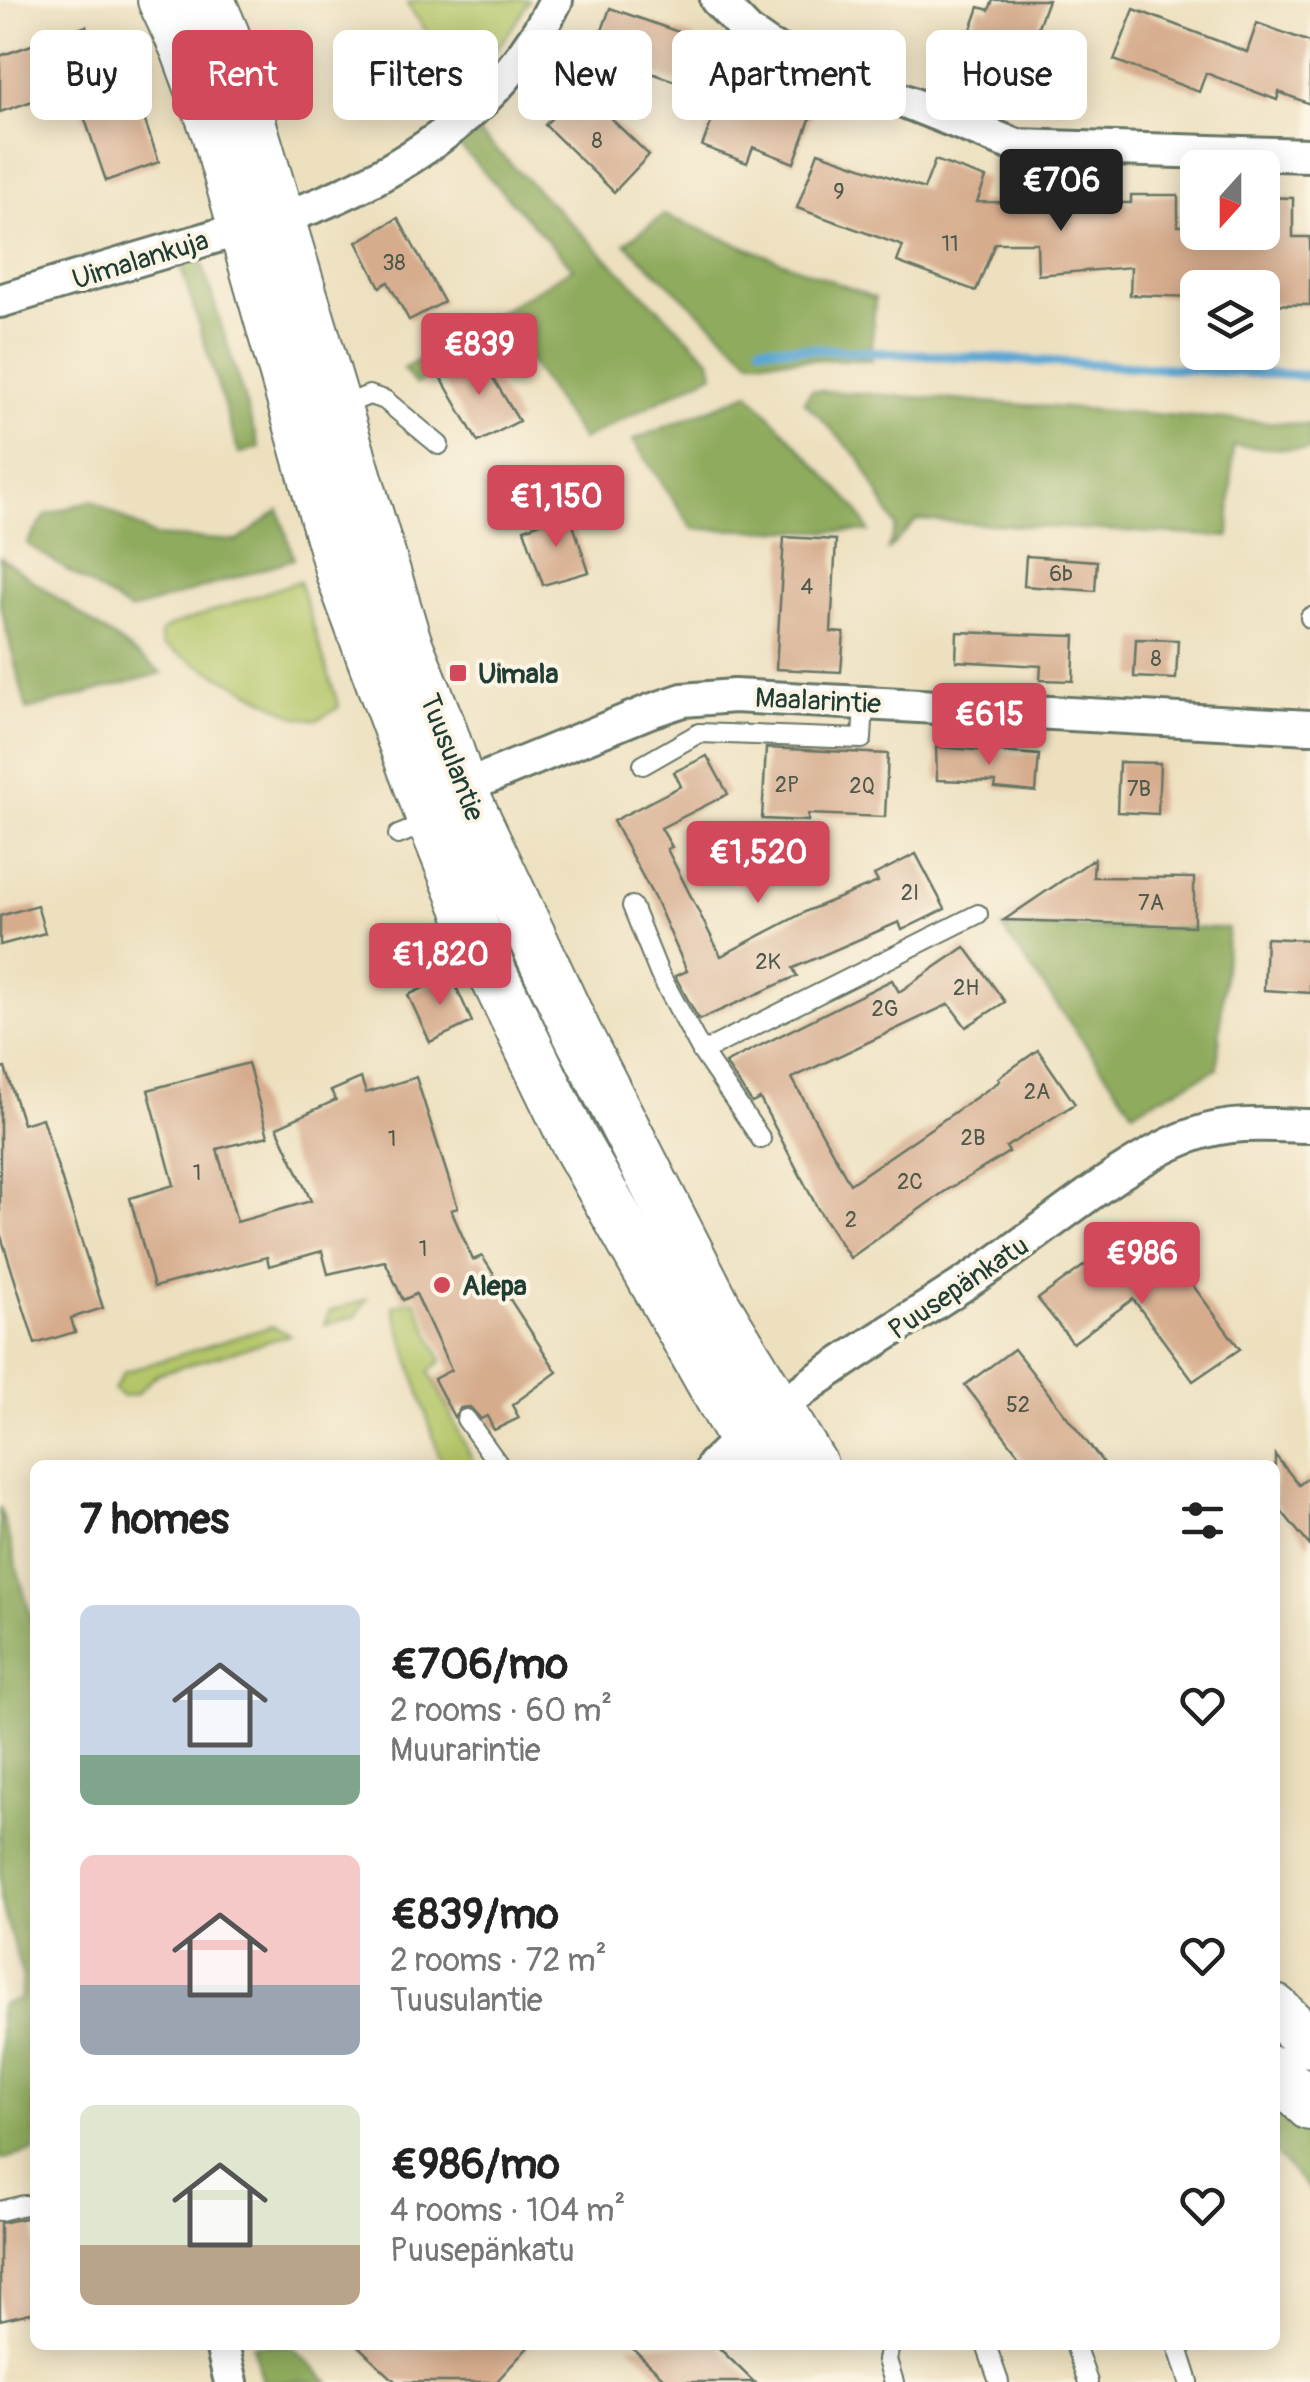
<!DOCTYPE html>
<html lang="en">
<head>
<meta charset="utf-8">
<style>
  body { margin:0; font-family:Pangolin,sans-serif; background:#f6f6f6; color:#222; height:100vh; display:flex; flex-direction:column; font-size:38px; white-space:nowrap }
  * { box-sizing:border-box; margin:0 }
  p { font-size:32px; color:#767676 }
  .icon { flex:none; width:55px; height:55px; fill:none; stroke:currentColor; stroke-width:2; stroke-linecap:round; stroke-linejoin:round }
  .map { position:relative; flex:1; overflow:hidden }
  .details { position:absolute; left:30px; top:1460px; width:1250px; height:890px; display:flex; flex-direction:column; background:#fff; border-radius:15px; box-shadow:0 5px 25px #0003 }
  .details>* { flex:none }
  .guide { position:absolute; left:30px; top:30px; width:1250px; height:90px; display:flex; gap:20px }
  .needle { width:65px; rotate:201deg }
  .fabs { position:absolute; left:1180px; top:150px; display:grid; gap:20px }
  .fabs a { display:grid; place-items:center; width:100px; height:100px; border-radius:15px; background:#fff; box-shadow:0 5px 25px #0003; font-size:50px }
  .price { position:absolute; translate:-50% -85px; padding:0 22px; border-radius:10px; background:#d1495b; color:#fff; font-size:32px; line-height:65px; filter:drop-shadow(0 2px 5px #0008) }
  .price::after { content:''; position:absolute; left:50%; top:60px; width:30px; height:22px; margin-left:-15px; background:inherit; clip-path:polygon(0 0,100% 0,50% 100%) }
  .price.selected { background:#222; color:#fff }
  ul { padding:0; list-style:none }
  li { display:flex; align-items:center; gap:30px; height:250px; padding:0 50px }
  li span { display:grid; place-items:center; flex:none; width:280px; height:200px; border-radius:15px; color:#555 }
  li>.icon { margin-inline-start:auto }
  span .icon { width:120px; height:120px; fill:#fffc; stroke-width:1 }
  li b { font-size:42px }
  h2 { display:flex; justify-content:space-between; align-items:center; height:120px; padding:0 50px; font-size:42px }
  .chip { padding:0 35px; border-radius:15px; background:#fff; box-shadow:0 5px 25px #0003; font-size:35px; line-height:90px }
  .chip.selected { background:#d1495b; color:#fff }
  .map>svg:first-child { display:block }
  .green { fill:#b4c669; stroke:#6a824e; stroke-width:2.5 }
  .forest { fill:#8fab5d; stroke:#577448; stroke-width:2.5 }
  .lines { fill:none; stroke-linecap:round; stroke-linejoin:round }
  .stream { stroke:#5ca7d4; stroke-width:10 }
  .building { fill:#d6ac8d }
  .lane-casing { stroke:#677665; stroke-width:22 }
  .street-casing { stroke:#677665; stroke-width:38 }
  .secondary-casing { stroke:#677665; stroke-width:52 }
  .lane { stroke:#fff; stroke-width:18 }
  .street { stroke:#fff; stroke-width:32 }
  .secondary { stroke:#fff; stroke-width:48 }
  .poi-dot { fill:#d1495b; stroke:#fcf5e5; stroke-width:4 }
  .labels { text-anchor:middle; stroke-width:8; stroke-linejoin:round; paint-order:stroke }
  .number-label { font-size:22px; fill:#4d594a }
  .street-label { font-size:28px; fill:#1f3d34; stroke:#fcf5e5 }
  .poi-label { font-size:28px; font-weight:bold; fill:#1f3d34; stroke:#fcf5e5; text-anchor:start }
</style>
</head>
<body>
<div class="map">
<svg width="1310" height="2382" viewBox="0 0 1310 2382">
  <rect width="100%" height="100%" fill="#fcf5e5"/>
  <filter id="ink" filterUnits="userSpaceOnUse"><feTurbulence type="fractalNoise" baseFrequency=".01" numOctaves="2"/><feDisplacementMap in="SourceGraphic" scale="20" xChannelSelector="R" yChannelSelector="G"/><feConvolveMatrix kernelMatrix="1 2 1 2 8 2 1 2 1" color-interpolation-filters="sRGB"/></filter>
  <filter id="wash" filterUnits="userSpaceOnUse"><feTurbulence type="fractalNoise" baseFrequency=".0048" numOctaves="4" result="noise"/><feDisplacementMap in="SourceGraphic" scale="40" xChannelSelector="R" yChannelSelector="G"/><feGaussianBlur stdDeviation="2.25" result="paint"/><feColorMatrix in="noise" values="0 0 0 0 0 0 0 0 0 0 0 0 0 0 0 0 0 1.4 0 .05"/><feComposite in="paint" operator="in"/></filter>
  <g filter="url(#wash)">
    <rect width="100%" height="100%" fill="#ede0bf"/>
    <g class="green">
      <path d="M417 0H529C512 32 491 59 463 82L407 4Z"/>
      <path d="M299 581 339 707 317 720 297 717 162 645 160 633 170 626Z"/>
      <path d="M367 1299 356 1316 324 1325 330 1311Z"/>
      <path d="M415 1300 442 1361 429 1371 475 1465H442L393 1306Z"/>
      <path d="M272 1326 290 1335 157 1374 137 1394 123 1397 114 1390 124 1372Z"/>
    </g>
    <g class="forest">
      <path d="M475 129 711 360 714 373 582 440 509 330 416 385 403 369 573 268 456 142Z"/>
      <path d="M664 215 875 298 871 360 750 359 625 243Z"/>
      <path d="M198 250 259 447 239 454 178 257Z"/>
      <path d="M812 390 1310 425V450L1233 446 1229 537 917 520 887 551 896 527 860 459 804 401Z"/>
      <path d="M749 393 857 509 869 532 693 529 633 440Z"/>
      <path d="M92 500 154 536 238 541 279 510 294 559 130 611 27 544 46 515Z"/>
      <path d="M0 557 162 673 27 710 0 604Z"/>
      <path d="M1002 928H1228L1217 1069 1133 1111Z"/>
      <path d="M0 1507 35 1631V2151L0 2160V2005L20 1999 23 1978 0 1899Z"/>
      <path d="M1275 2092 1310 2127V2190L1275 2154Z"/>
      <path d="M253 2345H290L329 2382H263Z"/>
    </g>
    <g class="lines">
      <path class="stream" d="M761 346 1310 376"/>
    </g>
    <g id="blocks">
      <g class="building">
        <path d="M993 0H1048L1037 29 1078 45 1061 86 964 49 979 7 989 10Z"/>
        <path d="M610 8 696 38 680 83 594 53Z"/>
        <path d="M1134 9 1247 52 1257 23 1310 42V104L1279 92 1277 100 1206 73 1199 92 1114 60Z"/>
        <path d="M86 26 102 74 126 66 159 162 106 181 74 87 0 112V56Z"/>
        <path d="M728 79 813 111 794 163 753 147 747 163 702 146Z"/>
        <path d="M580 89 649 155 614 192 545 125Z"/>
        <path d="M818 152 924 189 935 160 986 178 977 202 1131 203V195H1178V226H1198V232H1262V197L1293 198V237H1310V305L1262 304V288H1198V297L1130 295 1131 267 1038 275 1037 243H995L976 291 897 262 903 246 797 208Z"/>
        <path d="M398 218 444 302 409 320 388 282 380 287 357 242Z"/>
        <path d="M478 353 519 421 478 442 440 376Z"/>
        <path d="M569 513 589 572 543 585 524 529Z"/>
        <path d="M784 537 836 540 831 632 844 633 841 672 776 669Z"/>
        <path d="M1026 556 1097 561 1095 591 1024 586Z"/>
        <path d="M957 632 1075 636 1073 681 1040 680 1041 666 956 661Z"/>
        <path d="M1136 639 1178 640 1176 679 1134 677Z"/>
        <path d="M936 747 1039 755 1036 792 995 788 996 782 937 780Z"/>
        <path d="M766 748 888 754 885 817 808 814V821L762 819Z"/>
        <path d="M707 756 728 794 661 828 672 847 667 849 721 956 809 910 878 882 874 875 916 854 945 909 902 930 899 922 793 968 797 976 699 1020 675 976 687 971 657 903 613 821 681 786 674 772Z"/>
        <path d="M1119 762 1160 763 1158 814 1117 812Z"/>
        <path d="M1094 859 1093 877 1194 878V926L1004 920Z"/>
        <path d="M37 905 45 933 0 945V916Z"/>
        <path d="M1266 938 1310 940V993L1264 990Z"/>
        <path d="M965 947 1005 1002 966 1027 949 1004 792 1078 850 1184 1000 1081 998 1078 1038 1050 1075 1104 1006 1147 1009 1152 944 1192 850 1258 818 1209 760 1099 752 1103 725 1063 892 980 899 992Z"/>
        <path d="M451 975 472 1022 430 1042 408 995Z"/>
        <path d="M248 1063 268 1136 217 1149 237 1222 311 1201 277 1127 336 1100 331 1091 361 1078 366 1093 416 1077 458 1208 451 1210 473 1260 482 1256 557 1372 512 1405 519 1418 494 1430 487 1416 481 1419 470 1407 460 1408 454 1417 434 1379 451 1370 416 1294 403 1300 385 1261 328 1274 322 1251 269 1266 267 1257 154 1287 130 1198 174 1185 148 1090Z"/>
        <path d="M5 1068 23 1124 42 1118 103 1308 71 1318 75 1332 35 1344 0 1233V1069Z"/>
        <path d="M1122 1238 1152 1281 1177 1264 1240 1349 1193 1381 1133 1299 1073 1343 1038 1299Z"/>
        <path d="M1014 1349 1071 1422 1105 1465H1027L965 1385Z"/>
        <path d="M1275 1455 1299 1485 1310 1476V1546L1275 1503Z"/>
        <path d="M25 2218H35V2312L0 2320V2223Z"/>
        <path d="M357 2345H530L496 2382H396Z"/>
        <path d="M629 2345H716L754 2382H668Z"/>
      </g>
    </g>
  </g>
  <g filter="url(#ink)">
    <use href="#blocks" fill-opacity="0" stroke="#677665" stroke-width="2.5"/>
    <g class="lines">
      <defs>
        <g id="lane">
          <path d="M337 408 369 395 385 400 439 445"/>
          <path d="M1310 618V617"/>
          <path d="M643 765 699 733 862 739 864 702"/>
          <path d="M398 835 431 822"/>
          <path d="M632 906 659 973 702 1052"/>
          <path d="M761 1139 702 1052 978 914"/>
          <path d="M466 1419 499 1465"/>
          <path d="M0 2211 24 2205 35 2206"/>
          <path d="M890 2345 887 2360 894 2382"/>
          <path d="M986 2345 999 2382"/>
          <path d="M1075 2345 1088 2382"/>
          <path d="M1177 2345 1189 2382"/>
        </g>
        <g id="street">
          <path d="M717 0 748 32 771 48 1017 146 1310 155"/>
          <path d="M0 301C66 281 131 261 197 242 237 229 281 220 320 204 419 163 508 98 556 0"/>
          <path d="M462 788 650 711 683 700 734 696 1310 727"/>
          <path d="M713 1465C796 1382 902 1328 998 1261 1056 1221 1132 1155 1196 1134 1233 1121 1272 1125 1310 1126"/>
          <path d="M222 2345 231 2382"/>
        </g>
        <g id="secondary">
          <path d="M162 0 185 49 216 133 341 576 432 822 494 976 573 1139 742 1438 762 1465"/>
          <path d="M210 0 225 35 407 642 441 726 462 788 577 1033 717 1307 813 1465"/>
          <path d="M1275 2009 1310 2043"/>
          <path d="M1275 2071 1310 2106"/>
        </g>
      </defs>
      <use href="#lane" class="lane-casing"/>
      <use href="#street" class="street-casing"/>
      <use href="#secondary" class="secondary-casing"/>
      <use href="#lane" class="lane"/>
      <use href="#street" class="street"/>
      <use href="#secondary" class="secondary"/>
    </g>
  </g>
  <g class="poi-dot">
    <rect x="448" y="663" width="20" height="20" rx="5"/>
    <circle cx="442" cy="1285" r="10"/>
  </g>
  <g class="labels">
    <g class="number-label">
      <text x="597" y="148">8</text>
      <text x="839" y="199">9</text>
      <text x="950" y="251">11</text>
      <text x="394" y="270">38</text>
      <text x="1061" y="581">6b</text>
      <text x="807" y="594">4</text>
      <text x="1156" y="666">8</text>
      <text x="787" y="792">2P</text>
      <text x="862" y="793">2Q</text>
      <text x="1139" y="796">7B</text>
      <text x="910" y="900">2I</text>
      <text x="1151" y="910">7A</text>
      <text x="768" y="969">2K</text>
      <text x="966" y="995">2H</text>
      <text x="885" y="1016">2G</text>
      <text x="1037" y="1099">2A</text>
      <text x="973" y="1145">2B</text>
      <text x="392" y="1146">1</text>
      <text x="197" y="1180">1</text>
      <text x="910" y="1189">2C</text>
      <text x="851" y="1227">2</text>
      <text x="423" y="1256">1</text>
      <text x="1018" y="1412">52</text>
    </g>
    <g class="street-label">
      <text transform="translate(140 259) rotate(-17)" y="10">Uimalankuja</text>
      <text transform="translate(818 700) rotate(3)" y="10">Maalarintie</text>
      <text transform="translate(453 757) rotate(69)" y="10">Tuusulantie</text>
      <text transform="translate(958 1287) rotate(-34)" y="10">Puusepänkatu</text>
    </g>
    <g class="poi-label">
      <text x="478" y="683">Uimala</text>
      <text x="462" y="1295">Alepa</text>
    </g>
  </g>
</svg>
<div class="fabs">
<a><svg class="needle" viewBox="-14 -14 28 28"><path d="M0-13l5 13h-10z" fill="#e53935"/><path d="M0 13l5-13h-10z" fill="#767676"/></svg></a>
<a><svg class="icon" aria-label="layers" viewBox="0 0 24 24"><path d="M12 4l9 5-9 5-9-5zM3 14l9 5 9-5"/></svg></a>
</div>
<b class="price selected" style="left:1061px;top:234px">€706</b>
<b class="price" style="left:479px;top:398px">€839</b>
<b class="price" style="left:556px;top:550px">€1,150</b>
<b class="price" style="left:989px;top:768px">€615</b>
<b class="price" style="left:758px;top:906px">€1,520</b>
<b class="price" style="left:440px;top:1008px">€1,820</b>
<b class="price" style="left:1142px;top:1307px">€986</b>
<div class="guide">
<a class="chip">Buy</a>
<a class="chip selected">Rent</a>
<a class="chip">Filters</a>
<a class="chip">New</a>
<a class="chip">Apartment</a>
<a class="chip">House</a>
</div>
<section class="details">
<h2>7 homes<svg class="icon" aria-label="filters" viewBox="0 0 24 24"><path d="M4 7h16M4 17h16"/><circle cx="9" cy="7" r="2"/><circle cx="15" cy="17" r="2"/></svg></h2>
<ul>
<li><span style="background:linear-gradient(#c9d6e8 75%,#7fa58c 0)"><svg class="icon" aria-label="home" viewBox="0 0 24 24"><path d="M3 11l9-7 9 7M6 9v11h12V9"/></svg></span><div><b>€706/mo</b><p>2 rooms · 60 m²</p><p>Muurarintie</p></div><svg class="icon" aria-label="heart" viewBox="0 0 24 24"><path d="M12 20l-8-8c-3-5 5-10 8-4 3-6 11-1 8 4z"/></svg></li>
<li><span style="background:linear-gradient(#f6c9c9 65%,#9aa5b1 0)"><svg class="icon" aria-label="home" viewBox="0 0 24 24"><path d="M3 11l9-7 9 7M6 9v11h12V9"/></svg></span><div><b>€839/mo</b><p>2 rooms · 72 m²</p><p>Tuusulantie</p></div><svg class="icon" aria-label="heart" viewBox="0 0 24 24"><path d="M12 20l-8-8c-3-5 5-10 8-4 3-6 11-1 8 4z"/></svg></li>
<li><span style="background:linear-gradient(#dfe7d0 70%,#b9a48a 0)"><svg class="icon" aria-label="home" viewBox="0 0 24 24"><path d="M3 11l9-7 9 7M6 9v11h12V9"/></svg></span><div><b>€986/mo</b><p>4 rooms · 104 m²</p><p>Puusepänkatu</p></div><svg class="icon" aria-label="heart" viewBox="0 0 24 24"><path d="M12 20l-8-8c-3-5 5-10 8-4 3-6 11-1 8 4z"/></svg></li>
</ul>
</section>
</div>
</body>
</html>
